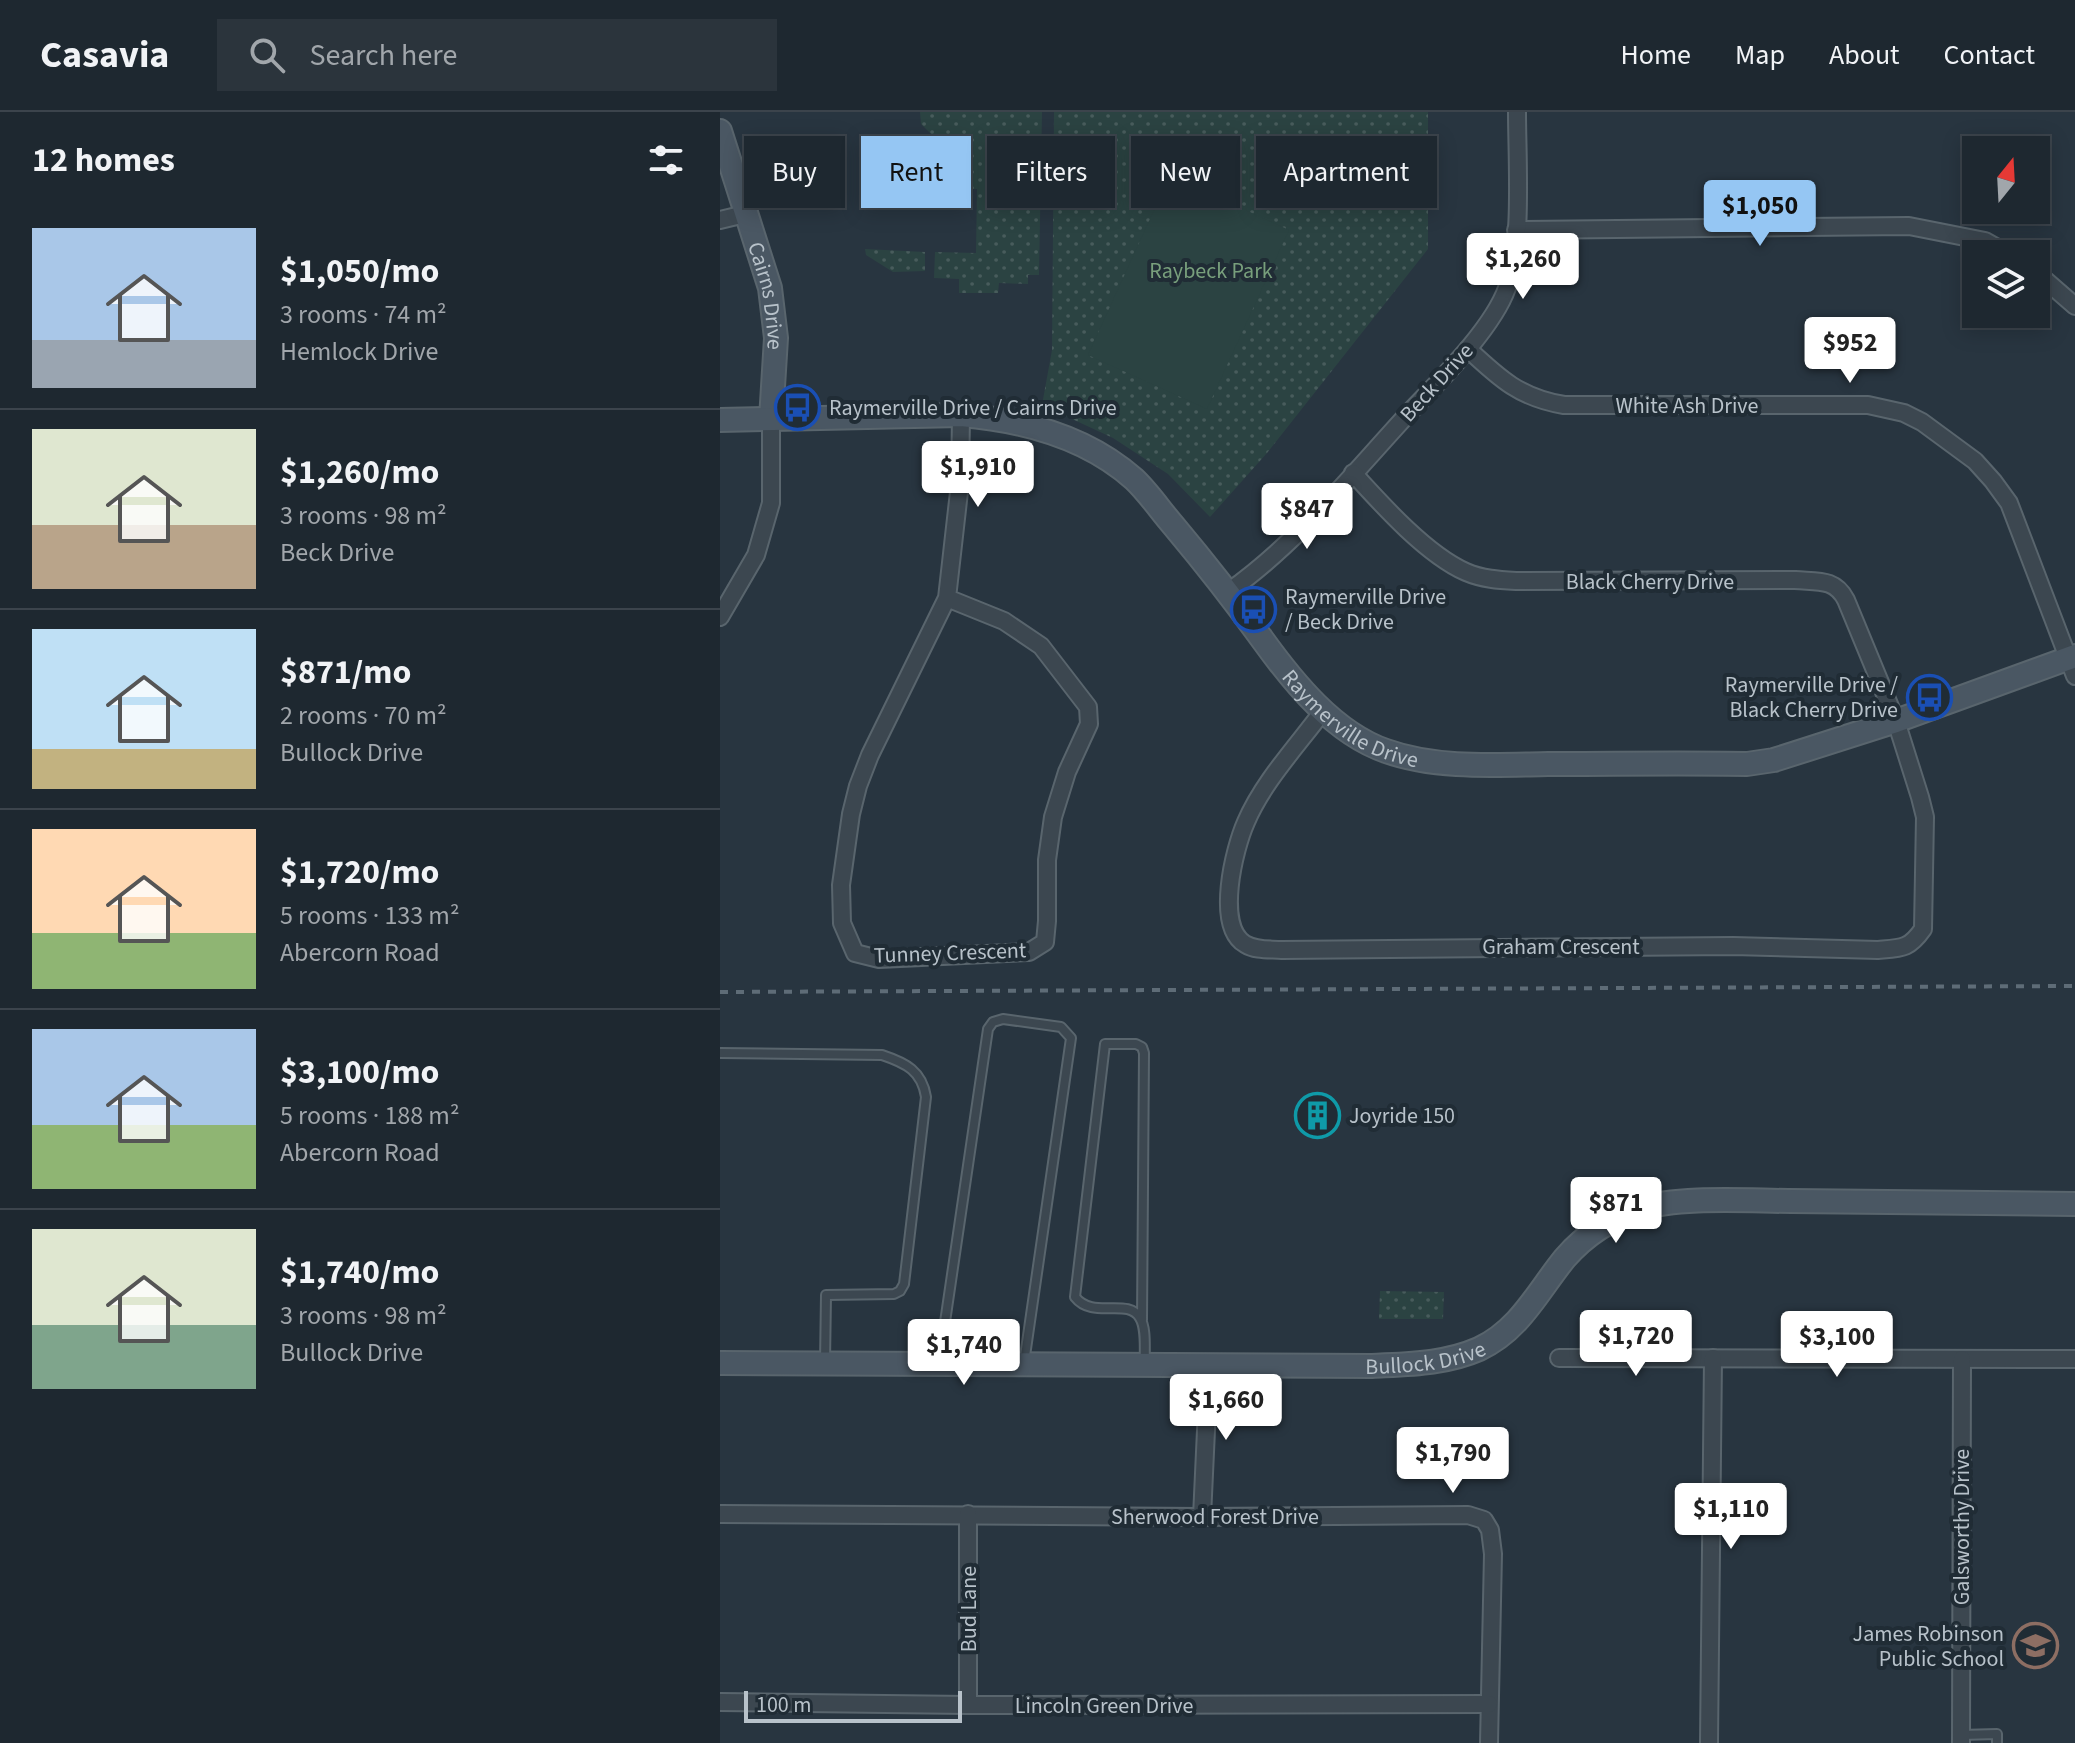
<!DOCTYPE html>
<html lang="en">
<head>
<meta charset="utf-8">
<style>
  body { margin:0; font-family:"Source Sans 3",sans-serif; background:#2b343c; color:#f1f3f6; height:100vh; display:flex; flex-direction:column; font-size:30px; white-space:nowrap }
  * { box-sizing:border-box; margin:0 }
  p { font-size:26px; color:#a1a6ab }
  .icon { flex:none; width:44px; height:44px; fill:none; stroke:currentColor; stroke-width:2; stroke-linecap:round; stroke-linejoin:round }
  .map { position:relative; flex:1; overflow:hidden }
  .sheet { display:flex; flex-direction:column; background:#1e2830; width:720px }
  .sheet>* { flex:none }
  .guide { position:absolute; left:24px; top:24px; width:760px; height:72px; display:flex; gap:16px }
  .needle { width:52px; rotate:18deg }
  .controls { position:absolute; left:1242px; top:24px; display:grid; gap:16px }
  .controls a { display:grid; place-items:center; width:88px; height:88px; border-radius:0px; background:#1e2830; box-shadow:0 4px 20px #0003,0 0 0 2px #3c444c; font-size:40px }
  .scale { position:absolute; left:24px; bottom:20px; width:218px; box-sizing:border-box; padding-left:8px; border:4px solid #b8c2ca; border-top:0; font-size:22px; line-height:28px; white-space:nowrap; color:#b8c2ca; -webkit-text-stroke:6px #202c35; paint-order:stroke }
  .price { position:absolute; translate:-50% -68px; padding:0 18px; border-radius:8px; background:#fff; color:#222; font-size:26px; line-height:52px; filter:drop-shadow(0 2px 4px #0008) }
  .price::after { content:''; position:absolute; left:50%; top:48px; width:24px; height:18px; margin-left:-12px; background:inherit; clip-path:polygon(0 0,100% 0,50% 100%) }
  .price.current { background:#95c6f3; color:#111 }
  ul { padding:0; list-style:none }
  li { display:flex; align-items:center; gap:24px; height:200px; padding:0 32px }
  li+li { border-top:2px solid #3c444c }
  li span { display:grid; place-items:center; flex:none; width:224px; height:160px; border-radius:0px; color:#555 }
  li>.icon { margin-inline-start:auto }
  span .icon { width:96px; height:96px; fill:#fffc; stroke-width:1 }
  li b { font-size:34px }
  h2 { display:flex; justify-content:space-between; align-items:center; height:96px; padding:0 32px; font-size:34px }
  .tag { padding:0 28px; border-radius:0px; background:#1e2830; box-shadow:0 4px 20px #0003,0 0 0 2px #3c444c; font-size:28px; line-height:72px }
  .tag.current { background:#95c6f3; color:#111 }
  header { display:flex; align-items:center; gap:48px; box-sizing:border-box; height:112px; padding:0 40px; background:#1e2830; border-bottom:2px solid #3c444c }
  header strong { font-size:38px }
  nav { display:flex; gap:44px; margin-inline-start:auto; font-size:28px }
  .search { width:560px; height:72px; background:#2b343c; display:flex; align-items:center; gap:20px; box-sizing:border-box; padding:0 28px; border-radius:0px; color:#a1a6ab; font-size:30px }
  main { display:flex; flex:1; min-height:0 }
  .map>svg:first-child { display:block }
  .park { fill:url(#park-dots) }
  .garden { fill:#2b4342 }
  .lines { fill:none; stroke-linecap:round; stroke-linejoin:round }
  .lane-casing { stroke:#59656d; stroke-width:12 }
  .street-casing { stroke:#59656d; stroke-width:20 }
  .secondary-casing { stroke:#59656d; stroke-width:26 }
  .lane { stroke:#3c4750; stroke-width:8 }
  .street { stroke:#3c4750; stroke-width:16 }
  .secondary { stroke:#4a5763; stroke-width:22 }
  .rail { stroke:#5e6c77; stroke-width:4; stroke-dasharray:8 8; stroke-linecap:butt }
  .labels { text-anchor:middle; stroke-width:8; stroke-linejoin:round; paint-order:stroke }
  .park-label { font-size:22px; fill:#789f7c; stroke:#202c35 }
  .street-label { font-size:22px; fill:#b8c2ca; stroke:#202c35 }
  .poi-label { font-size:22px; fill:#b8c2ca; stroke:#202c35; text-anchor:start }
</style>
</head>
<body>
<header>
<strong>Casavia</strong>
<div class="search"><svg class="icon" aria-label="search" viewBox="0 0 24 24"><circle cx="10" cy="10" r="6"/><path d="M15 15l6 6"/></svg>Search here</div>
<nav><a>Home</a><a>Map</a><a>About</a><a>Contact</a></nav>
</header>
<main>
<section class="sheet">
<h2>12 homes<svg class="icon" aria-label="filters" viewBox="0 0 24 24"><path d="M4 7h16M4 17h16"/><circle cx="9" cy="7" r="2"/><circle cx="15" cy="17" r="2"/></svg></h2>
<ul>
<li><span style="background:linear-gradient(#a9c7e8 70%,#9aa5b1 0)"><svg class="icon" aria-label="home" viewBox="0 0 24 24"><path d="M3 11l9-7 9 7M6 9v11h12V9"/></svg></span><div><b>$1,050/mo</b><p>3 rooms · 74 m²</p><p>Hemlock Drive</p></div></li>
<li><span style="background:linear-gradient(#dfe7d0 60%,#b9a48a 0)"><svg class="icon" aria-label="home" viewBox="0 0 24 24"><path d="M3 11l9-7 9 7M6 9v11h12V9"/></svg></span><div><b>$1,260/mo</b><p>3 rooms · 98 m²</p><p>Beck Drive</p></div></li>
<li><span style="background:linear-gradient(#bfe0f5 75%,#c2b280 0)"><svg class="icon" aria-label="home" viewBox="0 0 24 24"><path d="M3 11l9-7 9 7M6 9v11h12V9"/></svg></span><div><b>$871/mo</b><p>2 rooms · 70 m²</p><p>Bullock Drive</p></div></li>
<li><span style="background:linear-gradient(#ffd9b3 65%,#8fb573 0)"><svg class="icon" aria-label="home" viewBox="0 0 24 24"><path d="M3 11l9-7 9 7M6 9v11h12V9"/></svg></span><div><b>$1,720/mo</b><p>5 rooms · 133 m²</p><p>Abercorn Road</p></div></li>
<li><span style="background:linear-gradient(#a9c7e8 60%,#8fb573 0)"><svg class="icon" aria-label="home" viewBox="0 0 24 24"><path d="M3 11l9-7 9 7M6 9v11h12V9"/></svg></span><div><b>$3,100/mo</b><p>5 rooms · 188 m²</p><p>Abercorn Road</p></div></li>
<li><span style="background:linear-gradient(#dfe7d0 60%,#7fa58c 0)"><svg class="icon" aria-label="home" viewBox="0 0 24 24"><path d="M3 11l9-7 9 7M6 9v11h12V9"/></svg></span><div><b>$1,740/mo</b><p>3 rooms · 98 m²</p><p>Bullock Drive</p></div></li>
</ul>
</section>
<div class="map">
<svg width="1355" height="1631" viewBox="0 0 1355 1631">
  <defs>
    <pattern id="park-dots" width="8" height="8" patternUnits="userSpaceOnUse" patternTransform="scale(2)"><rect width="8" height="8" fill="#2b4342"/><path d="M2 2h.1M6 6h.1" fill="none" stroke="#485c5c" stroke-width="1.8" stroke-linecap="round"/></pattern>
  </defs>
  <rect width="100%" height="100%" fill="#283540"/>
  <g class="park">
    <path d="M200 0H322L319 163H308V172L279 171 278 181H239V167L214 166 215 140 256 141 257 77 225 76V69L242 53 201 12Z"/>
    <path d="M334 0H708V137L547 341 490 405 448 362 393 326 322 293 332 238Z"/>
    <path d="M145 137 205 140V159L173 160 146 143Z"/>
    <path d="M660 1179 724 1180 723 1207H659Z"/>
  </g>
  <path class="garden" d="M450 63 569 118 487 297 368 243Z"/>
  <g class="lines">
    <defs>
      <g id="lane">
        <path d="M0 941 162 943C186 951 202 959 206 985L184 1172 180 1179 174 1182 106 1183 105 1250"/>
        <path d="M422 1208 424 941 422 935 416 932H385L355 1185C373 1208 408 1185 420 1206 427 1217 424 1239 425 1252"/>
        <path d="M219 1251 268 917 273 910 283 907 341 915 351 926 304 1251"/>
        <path d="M1241 1623 1277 1622V1631"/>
      </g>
      <g id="street">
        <path d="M0 108 25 102"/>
        <path d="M796 118 1189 114 1265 129 1288 142"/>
        <path d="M1316 160 1355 194"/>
        <path d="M748 237C779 266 800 286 844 293H1148L1184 301 1202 310 1255 349 1273 369 1289 391 1355 564"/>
        <path d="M508 480C576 432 630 365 686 304 717 271 772 218 787 176 803 133 797 47 797 0"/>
        <path d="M227 486 284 509 321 534 368 595 369 612 347 660 333 705 327 748V809L325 830 309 840 159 847 135 841 122 811 121 773 131 702 138 674 150 643 227 486 240 371 241 303"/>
        <path d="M0 505 36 443 51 391V307"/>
        <path d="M603 599C577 634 543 670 526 710 514 737 495 814 525 832 536 839 550 837 562 838L1013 834 1158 838C1182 836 1189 837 1203 817L1205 705 1200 685 1176 609 1126 488C1115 466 1097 470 1075 468L796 469C779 468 762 467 746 460 707 443 662 393 633 361"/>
        <path d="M839 1246 1355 1247"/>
        <path d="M0 1402 482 1405 748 1403 764 1408 770 1418 773 1442 769 1631"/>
        <path d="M248 1402V1593"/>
        <path d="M482 1405 489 1253"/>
        <path d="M0 1590 248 1593 769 1592"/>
        <path d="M989 1631 993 1246"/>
        <path d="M1241 1631 1242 1247"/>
      </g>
      <g id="secondary">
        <path id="s1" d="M0 19 50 176 56 226 51 307"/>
        <path id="s2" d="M0 308 241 303C302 308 367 325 414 367 428 380 440 398 453 413 484 450 514 488 542 527 573 570 614 621 666 639 716 657 776 653 828 652 894 652 961 651 1027 652L1054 648 1176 609 1355 544"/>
        <path id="s3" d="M0 1251 652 1254C688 1252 725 1252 759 1237 800 1218 818 1179 845 1146 865 1123 892 1106 920 1097 958 1084 1030 1089 1071 1089 1165 1090 1260 1091 1355 1092"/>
      </g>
    </defs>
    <use href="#lane" class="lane-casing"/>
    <use href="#street" class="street-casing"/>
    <use href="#secondary" class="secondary-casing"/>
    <use href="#lane" class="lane"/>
    <use href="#street" class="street"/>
    <use href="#secondary" class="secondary"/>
    <path class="rail" d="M0 880 1355 874"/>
  </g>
  <defs>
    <symbol id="bus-ring" viewBox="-11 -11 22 22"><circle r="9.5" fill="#202c35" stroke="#1a4fb4" stroke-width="1.5"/><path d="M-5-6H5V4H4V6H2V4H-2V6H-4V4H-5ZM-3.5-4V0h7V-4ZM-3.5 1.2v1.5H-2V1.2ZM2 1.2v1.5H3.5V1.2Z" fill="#1a4fb4"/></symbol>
    <symbol id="building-ring" viewBox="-11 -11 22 22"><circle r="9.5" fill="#202c35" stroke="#0f9aa8" stroke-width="1.5"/><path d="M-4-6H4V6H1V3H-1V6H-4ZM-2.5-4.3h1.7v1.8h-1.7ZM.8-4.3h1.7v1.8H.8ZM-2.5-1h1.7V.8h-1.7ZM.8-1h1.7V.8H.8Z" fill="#0f9aa8"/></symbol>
    <symbol id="school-ring" viewBox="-11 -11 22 22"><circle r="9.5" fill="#202c35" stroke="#8d6e63" stroke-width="1.5"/><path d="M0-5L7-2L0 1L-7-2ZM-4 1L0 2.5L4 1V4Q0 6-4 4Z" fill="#8d6e63"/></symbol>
  </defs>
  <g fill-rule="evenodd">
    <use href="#bus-ring" x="52" y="270" width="51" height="51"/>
    <use href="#bus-ring" x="508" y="472" width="51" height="51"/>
    <use href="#bus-ring" x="1184" y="560" width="51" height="51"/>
    <use href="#building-ring" x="572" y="978" width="51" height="51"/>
    <use href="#school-ring" x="1290" y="1508" width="51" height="51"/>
  </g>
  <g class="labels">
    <g class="park-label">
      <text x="491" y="166">Raybeck Park</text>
    </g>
    <g class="street-label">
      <text dy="8" stroke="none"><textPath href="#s1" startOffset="172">Cairns Drive</textPath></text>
      <text transform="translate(716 270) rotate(-48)" y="8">Beck Drive</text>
      <text x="967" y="301">White Ash Drive</text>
      <text x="930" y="477">Black Cherry Drive</text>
      <text dy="8" stroke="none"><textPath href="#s2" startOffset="756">Raymerville Drive</textPath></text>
      <text x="841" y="842">Graham Crescent</text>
      <text transform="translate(230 840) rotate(-2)" y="8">Tunney Crescent</text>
      <text dy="8" stroke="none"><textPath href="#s3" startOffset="706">Bullock Drive</textPath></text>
      <text x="495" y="1412">Sherwood Forest Drive</text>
      <text transform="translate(1241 1415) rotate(-90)" y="8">Galsworthy Drive</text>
      <text transform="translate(248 1497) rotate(-90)" y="8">Bud Lane</text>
      <text x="384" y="1601">Lincoln Green Drive</text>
    </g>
    <g class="poi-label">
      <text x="109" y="303">Raymerville Drive / Cairns Drive</text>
      <text x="565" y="492">Raymerville Drive<tspan x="565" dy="25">/ Beck Drive</tspan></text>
      <text x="1178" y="580" text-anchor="end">Raymerville Drive /<tspan x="1178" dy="25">Black Cherry Drive</tspan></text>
      <text x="629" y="1011">Joyride 150</text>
      <text x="1284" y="1529" text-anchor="end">James Robinson<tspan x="1284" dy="25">Public School</tspan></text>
    </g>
  </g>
</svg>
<div class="controls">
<a><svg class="needle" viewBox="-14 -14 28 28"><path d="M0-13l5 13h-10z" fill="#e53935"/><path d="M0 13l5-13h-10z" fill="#a1a6ab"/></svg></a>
<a><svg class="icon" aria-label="layers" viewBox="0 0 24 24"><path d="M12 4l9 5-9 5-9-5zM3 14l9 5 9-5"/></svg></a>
</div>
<div class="scale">100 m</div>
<b class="price current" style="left:1040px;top:136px">$1,050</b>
<b class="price" style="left:803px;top:189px">$1,260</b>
<b class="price" style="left:1130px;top:273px">$952</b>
<b class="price" style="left:258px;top:397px">$1,910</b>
<b class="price" style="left:587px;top:439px">$847</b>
<b class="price" style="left:896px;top:1133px">$871</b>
<b class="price" style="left:916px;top:1266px">$1,720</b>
<b class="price" style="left:1117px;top:1267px">$3,100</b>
<b class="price" style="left:244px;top:1275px">$1,740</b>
<b class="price" style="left:506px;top:1330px">$1,660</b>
<b class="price" style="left:733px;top:1383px">$1,790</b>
<b class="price" style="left:1011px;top:1439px">$1,110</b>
<div class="guide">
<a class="tag">Buy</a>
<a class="tag current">Rent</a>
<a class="tag">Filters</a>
<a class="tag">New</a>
<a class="tag">Apartment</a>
</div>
</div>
</main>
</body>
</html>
